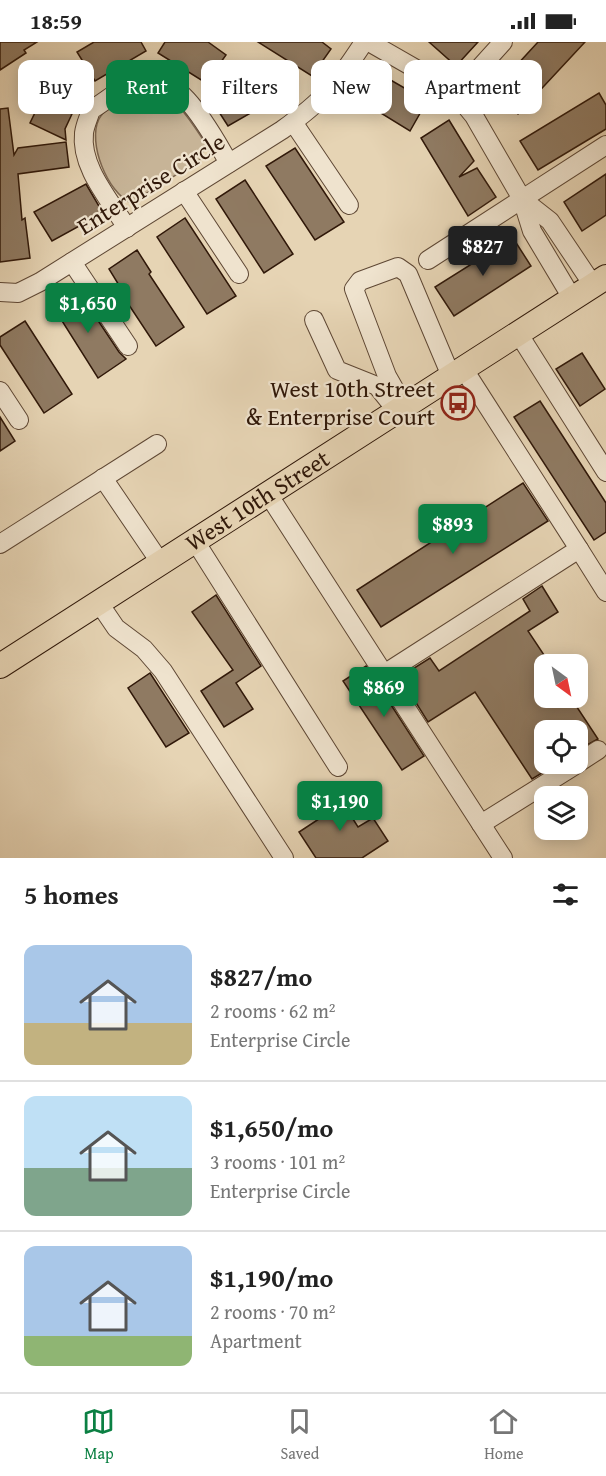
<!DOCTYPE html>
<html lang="en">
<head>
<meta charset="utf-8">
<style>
  body { margin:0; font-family:"Gentium Book Plus",serif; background:#f2f2f2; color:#222; height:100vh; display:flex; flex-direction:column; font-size:22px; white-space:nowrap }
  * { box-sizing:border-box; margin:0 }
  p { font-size:20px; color:#767676 }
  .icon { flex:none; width:33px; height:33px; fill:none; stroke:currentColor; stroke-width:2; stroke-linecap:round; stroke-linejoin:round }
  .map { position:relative; height:816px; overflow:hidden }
  .side { display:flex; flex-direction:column; background:#fff; flex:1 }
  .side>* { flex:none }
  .hud { position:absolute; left:18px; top:18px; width:570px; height:54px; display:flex; gap:12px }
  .needle { width:39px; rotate:147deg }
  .tools { position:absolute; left:534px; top:612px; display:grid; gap:12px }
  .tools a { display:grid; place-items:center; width:54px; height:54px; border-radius:12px; background:#fff; box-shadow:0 3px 15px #0003; font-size:30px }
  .price { position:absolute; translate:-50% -51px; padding:0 14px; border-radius:6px; background:#0b8043; color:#fff; font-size:20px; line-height:39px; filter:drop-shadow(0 2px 3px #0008) }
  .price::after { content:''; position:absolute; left:50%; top:36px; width:18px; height:14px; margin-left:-9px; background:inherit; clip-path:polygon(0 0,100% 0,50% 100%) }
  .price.active { background:#222; color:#fff }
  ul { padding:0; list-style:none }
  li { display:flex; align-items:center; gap:18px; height:150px; padding:0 24px }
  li+li { border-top:2px solid #e0e0e0 }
  li span { display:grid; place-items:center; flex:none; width:168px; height:120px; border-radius:12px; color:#555 }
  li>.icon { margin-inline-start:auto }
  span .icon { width:72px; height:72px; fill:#fffc; stroke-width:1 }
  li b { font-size:26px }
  h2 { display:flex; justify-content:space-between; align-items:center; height:72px; padding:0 24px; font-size:26px }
  .chip { padding:0 21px; border-radius:12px; background:#fff; box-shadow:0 3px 15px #0003; font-size:21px; line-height:54px }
  .chip.active { background:#0b8043; color:#fff }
  .status { display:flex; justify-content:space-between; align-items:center; height:42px; padding:0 30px; background:#fff; direction:ltr }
  .status svg { height:16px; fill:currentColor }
  .tabs { display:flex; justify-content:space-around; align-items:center; height:84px; border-top:2px solid #e0e0e0; background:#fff; font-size:16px; color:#767676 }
  .tabs a { display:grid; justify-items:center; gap:3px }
  .tabs .active { color:#0b8043 }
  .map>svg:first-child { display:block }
  .green { fill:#c7b497; stroke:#7c6650; stroke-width:1.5 }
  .building { fill:#8f7a62; stroke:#301809; stroke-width:1.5 }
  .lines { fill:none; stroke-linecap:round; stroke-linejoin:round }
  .minor-casing { stroke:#5e4734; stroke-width:20 }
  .major-casing { stroke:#301809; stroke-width:26 }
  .minor { stroke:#efe3ce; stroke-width:18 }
  .major { stroke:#e6d4b4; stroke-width:24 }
  .labels { text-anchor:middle; stroke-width:4.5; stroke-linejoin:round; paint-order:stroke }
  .street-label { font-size:24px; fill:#301809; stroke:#efe3ce }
  .poi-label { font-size:24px; fill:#301809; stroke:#efe3ce; text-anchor:end }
</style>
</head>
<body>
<div class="status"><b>18:59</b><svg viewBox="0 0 49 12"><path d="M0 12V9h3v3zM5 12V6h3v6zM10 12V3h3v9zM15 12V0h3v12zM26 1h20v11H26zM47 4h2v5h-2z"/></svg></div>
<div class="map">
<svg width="606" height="816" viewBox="0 0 606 816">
  <rect width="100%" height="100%" fill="#e6d4b4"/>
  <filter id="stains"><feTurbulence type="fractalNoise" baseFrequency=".00333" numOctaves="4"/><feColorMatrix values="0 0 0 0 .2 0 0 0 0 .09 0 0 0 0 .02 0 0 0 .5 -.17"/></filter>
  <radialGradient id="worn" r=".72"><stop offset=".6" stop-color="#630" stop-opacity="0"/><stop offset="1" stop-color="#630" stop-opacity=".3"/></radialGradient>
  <path class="green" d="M140 47C172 44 190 79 206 102L200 118 131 161C108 151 87 101 99 77 106 64 127 54 140 47Z"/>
  <g class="building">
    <path d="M0 0H37L24 8 26 11 0 28Z"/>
    <path d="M94 0H141L146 9 95 39 77 10Z"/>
    <path d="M165 0H208L226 13 206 41 158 11Z"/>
    <path d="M258 0H322L331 7 312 34Z"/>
    <path d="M429 0H478L456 24Z"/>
    <path d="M538 0H585L518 72 493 49Z"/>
    <path d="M58 21 86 41 65 69 72 72 65 87 66 98 30 81 47 46 43 42Z"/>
    <path d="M264 24 282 53 228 84 210 56Z"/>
    <path d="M375 29 427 59 410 89 358 57Z"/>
    <path d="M599 51 606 63V87L538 128 520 99Z"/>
    <path d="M8 66 14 113 18 106 66 100 69 125 18 132 22 178 25 176 30 216 0 220V67Z"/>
    <path d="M449 78 474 119 459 135 477 126 496 155 468 174 421 96Z"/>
    <path d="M295 106 344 180 315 198 266 124Z"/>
    <path d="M606 132V173L582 189 564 160Z"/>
    <path d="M245 138 293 212 264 231 216 157Z"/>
    <path d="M86 142 103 171 52 199 34 170Z"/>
    <path d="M185 176 236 254 207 272 157 195Z"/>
    <path d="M513 196 531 224 454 274 435 245Z"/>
    <path d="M137 208 151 230 149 232 184 285 156 304 123 254 125 253 109 227Z"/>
    <path d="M77 247 119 310 126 317 98 336 52 263Z"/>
    <path d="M25 279 72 352 44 371 0 303V295Z"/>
    <path d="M582 311 605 347 580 364 556 327Z"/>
    <path d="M540 359 606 461V490L594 498 514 375Z"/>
    <path d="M0 375 15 399 0 409Z"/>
    <path d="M523 441 548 479 381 585 357 548Z"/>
    <path d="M542 544 558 570 528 589 550 622H544V656H571L598 697 578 708V688H544V722H557L532 737 475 650 428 680 400 635 430 616 439 629 530 569 523 557Z"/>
    <path d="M216 553 261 624 236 641 253 667 224 685 201 649 233 628 192 570Z"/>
    <path d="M366 624 424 714 402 728 343 639Z"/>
    <path d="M150 631 189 691 166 705 128 646Z"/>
    <path d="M334 747 358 785 373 776 388 799 362 816H316L299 790 322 775 312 761Z"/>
  </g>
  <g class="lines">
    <defs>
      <g id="minor">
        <path d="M369 0 437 39 456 52 474 74 522 157 532 189 572 256"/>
        <path d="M456 52 503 0"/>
        <path d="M293 80 349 163"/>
        <path d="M184 149 239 232"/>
        <path d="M522 157 550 179 593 243"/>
        <path d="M127 186C110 158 80 125 84 91 85 83 89 75 91 68 106 59 123 44 139 38 179 25 213 95 229 121"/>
        <path d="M428 218 606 103"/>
        <path d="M72 220 128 304"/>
        <path d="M0 250 18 251 40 240 282 88C324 58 336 43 364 0"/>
        <path d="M314 278 337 328 377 344 397 369"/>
        <path d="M518 291 606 430"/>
        <path d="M0 349 19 378"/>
        <path d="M404 364 387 334 354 247 360 239 398 225 408 232 451 334"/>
        <path d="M103 436 160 520"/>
        <path d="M268 452 384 632 579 507 463 326"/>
        <path d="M195 499 338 725"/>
        <path d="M0 502 157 402"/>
        <path d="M579 507 606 550"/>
        <path d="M99 561 116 586 144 607 163 629 284 816"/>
        <path d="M384 632 503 816"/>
        <path d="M578 721 598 708"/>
        <path d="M481 782 577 722"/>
      </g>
      <g id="major">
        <path id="s1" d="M0 624 606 235"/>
      </g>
    </defs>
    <use href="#minor" class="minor-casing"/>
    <use href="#major" class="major-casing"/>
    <use href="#minor" class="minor"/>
    <use href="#major" class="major"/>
  </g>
  <defs>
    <symbol id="bus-ring" viewBox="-11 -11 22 22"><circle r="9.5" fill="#efe3ce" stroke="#8f2418" stroke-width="1.5"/><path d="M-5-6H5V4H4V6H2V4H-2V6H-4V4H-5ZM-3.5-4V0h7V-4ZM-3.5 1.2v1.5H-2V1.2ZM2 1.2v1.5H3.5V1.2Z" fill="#8f2418"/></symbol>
  </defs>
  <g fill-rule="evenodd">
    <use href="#bus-ring" x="439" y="342" width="38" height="38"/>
  </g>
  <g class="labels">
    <g class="street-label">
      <text transform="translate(151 142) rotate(-32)" y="8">Enterprise Circle</text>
      <text dy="8" stroke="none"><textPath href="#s1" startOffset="306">West 10th Street</textPath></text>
    </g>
    <g class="poi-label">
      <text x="435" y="355">West 10th Street<tspan x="435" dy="28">&amp; Enterprise Court</tspan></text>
    </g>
  </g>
  <rect width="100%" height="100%" filter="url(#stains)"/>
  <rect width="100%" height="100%" fill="url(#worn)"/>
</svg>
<div class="tools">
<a><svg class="needle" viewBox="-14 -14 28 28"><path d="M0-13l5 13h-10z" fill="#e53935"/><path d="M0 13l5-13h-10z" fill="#767676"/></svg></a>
<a><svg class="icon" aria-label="locate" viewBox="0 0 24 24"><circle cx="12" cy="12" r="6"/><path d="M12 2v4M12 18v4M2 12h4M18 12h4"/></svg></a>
<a><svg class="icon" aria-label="layers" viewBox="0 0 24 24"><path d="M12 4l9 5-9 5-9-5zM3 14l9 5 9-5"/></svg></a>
</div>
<b class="price active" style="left:483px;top:235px">$827</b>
<b class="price" style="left:88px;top:292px">$1,650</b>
<b class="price" style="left:453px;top:513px">$893</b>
<b class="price" style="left:384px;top:676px">$869</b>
<b class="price" style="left:340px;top:790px">$1,190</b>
<div class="hud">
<a class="chip">Buy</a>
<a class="chip active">Rent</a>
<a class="chip">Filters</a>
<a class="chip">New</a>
<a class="chip">Apartment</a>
</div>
</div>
<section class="side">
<h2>5 homes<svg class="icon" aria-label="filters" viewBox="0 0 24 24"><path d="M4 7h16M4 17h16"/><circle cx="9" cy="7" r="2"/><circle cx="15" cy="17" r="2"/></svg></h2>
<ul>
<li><span style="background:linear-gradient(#a9c7e8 65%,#c2b280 0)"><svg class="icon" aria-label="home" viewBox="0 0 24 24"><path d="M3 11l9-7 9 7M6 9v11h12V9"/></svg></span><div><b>$827/mo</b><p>2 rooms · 62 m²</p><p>Enterprise Circle</p></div></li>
<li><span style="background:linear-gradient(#bfe0f5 60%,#7fa58c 0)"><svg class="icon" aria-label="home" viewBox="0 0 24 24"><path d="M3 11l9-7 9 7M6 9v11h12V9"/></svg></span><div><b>$1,650/mo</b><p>3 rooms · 101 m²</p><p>Enterprise Circle</p></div></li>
<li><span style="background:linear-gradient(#a9c7e8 75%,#8fb573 0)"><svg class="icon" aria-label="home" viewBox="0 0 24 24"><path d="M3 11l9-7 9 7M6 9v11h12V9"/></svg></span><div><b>$1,190/mo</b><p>2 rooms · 70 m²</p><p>Apartment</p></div></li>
</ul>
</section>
<nav class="tabs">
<a class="active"><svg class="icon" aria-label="map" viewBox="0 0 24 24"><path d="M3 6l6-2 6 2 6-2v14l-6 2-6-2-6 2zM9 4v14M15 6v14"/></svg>Map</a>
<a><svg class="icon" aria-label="saved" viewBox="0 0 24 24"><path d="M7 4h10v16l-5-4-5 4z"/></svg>Saved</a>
<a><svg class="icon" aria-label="home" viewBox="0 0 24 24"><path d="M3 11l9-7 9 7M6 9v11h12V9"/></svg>Home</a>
</nav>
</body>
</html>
